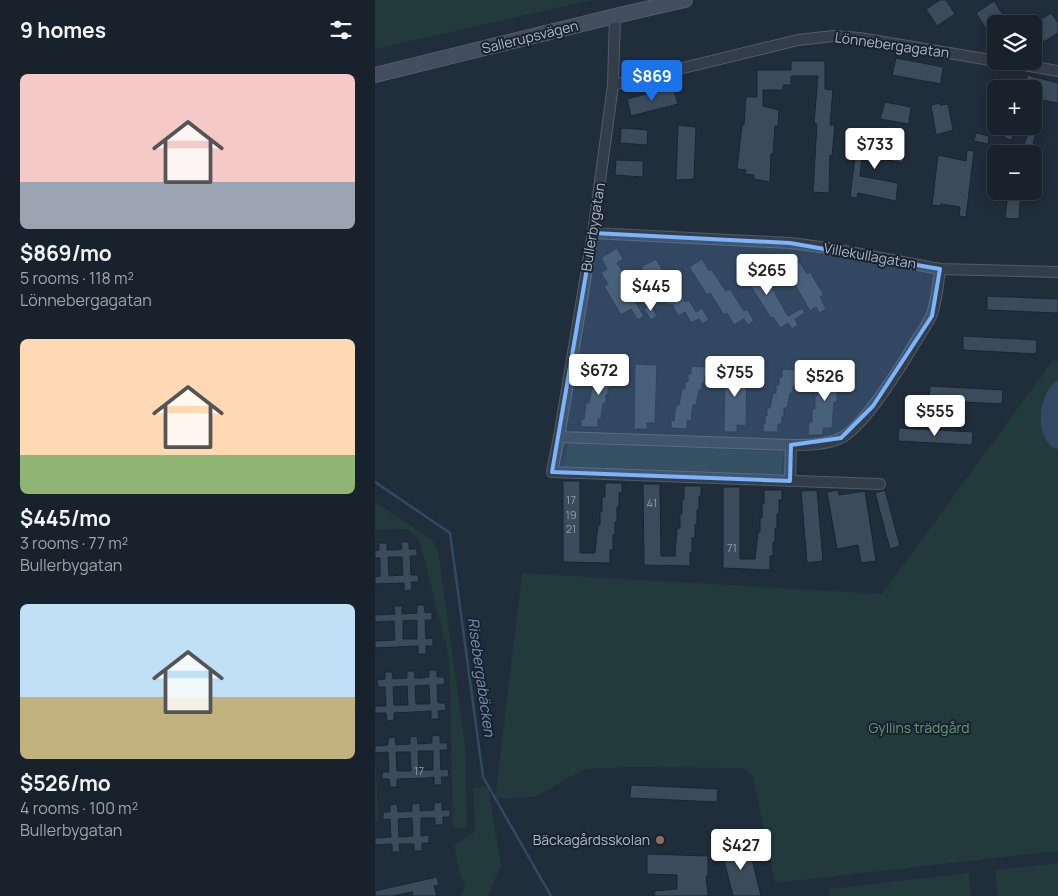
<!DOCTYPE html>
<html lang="en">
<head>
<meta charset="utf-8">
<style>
  body { margin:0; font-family:Manrope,sans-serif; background:#252f38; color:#f1f3f6; height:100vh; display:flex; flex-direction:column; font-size:19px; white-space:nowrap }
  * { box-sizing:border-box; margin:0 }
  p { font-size:16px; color:#9fa4a9 }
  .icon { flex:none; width:28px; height:28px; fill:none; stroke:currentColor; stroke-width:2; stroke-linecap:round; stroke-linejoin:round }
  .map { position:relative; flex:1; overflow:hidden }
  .panel { display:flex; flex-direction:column; background:#18222c; width:375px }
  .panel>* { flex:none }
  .fabs { position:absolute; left:612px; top:15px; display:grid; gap:10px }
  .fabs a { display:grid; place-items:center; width:55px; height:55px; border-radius:8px; background:#18222c; box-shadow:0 2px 12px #0003,0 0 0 1px #363f48; font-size:25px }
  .price { position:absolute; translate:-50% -42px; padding:0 11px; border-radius:5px; background:#fff; color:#222; font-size:16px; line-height:32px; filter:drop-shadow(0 1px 2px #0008) }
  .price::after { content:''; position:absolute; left:50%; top:30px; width:15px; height:11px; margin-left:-8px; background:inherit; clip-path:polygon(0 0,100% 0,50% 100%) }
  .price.active { background:#1a73e8; color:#fff }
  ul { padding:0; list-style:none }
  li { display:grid; align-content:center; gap:10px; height:265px; padding:0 20px }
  li span { display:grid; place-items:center; height:155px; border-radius:8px; color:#555 }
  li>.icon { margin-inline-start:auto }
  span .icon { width:90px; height:90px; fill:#fffc; stroke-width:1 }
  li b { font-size:21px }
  h2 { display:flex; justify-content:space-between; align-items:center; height:60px; padding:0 20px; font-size:21px }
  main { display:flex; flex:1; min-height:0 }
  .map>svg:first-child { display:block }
  .green { fill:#223a3c }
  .water { fill:#324964 }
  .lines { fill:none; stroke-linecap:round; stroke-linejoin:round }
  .stream { stroke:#324964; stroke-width:2.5 }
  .building { fill:#3c4b5b; stroke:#1b2532; fill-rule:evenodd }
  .street-casing { stroke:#525c69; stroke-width:12 }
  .secondary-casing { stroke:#525c69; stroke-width:16 }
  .street { stroke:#343e4b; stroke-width:10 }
  .secondary { stroke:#424e5e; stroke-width:14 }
  .marked { fill:#7db4fe; fill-opacity:0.2; stroke:#7db4fe; stroke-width:4; stroke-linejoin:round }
  .education-dot { fill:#8d6e63; stroke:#192330; stroke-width:2 }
  .labels { text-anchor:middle; stroke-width:4; stroke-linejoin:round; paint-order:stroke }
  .number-label { font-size:11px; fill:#929eac }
  .street-label { font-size:14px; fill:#afb9c7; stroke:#192330 }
  .park-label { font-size:14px; fill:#649a6f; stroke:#192330 }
  .poi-label { font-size:14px; fill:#afb9c7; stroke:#192330; text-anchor:end }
  .water-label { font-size:15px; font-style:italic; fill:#7491b2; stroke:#192330 }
</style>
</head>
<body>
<main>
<section class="panel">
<h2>9 homes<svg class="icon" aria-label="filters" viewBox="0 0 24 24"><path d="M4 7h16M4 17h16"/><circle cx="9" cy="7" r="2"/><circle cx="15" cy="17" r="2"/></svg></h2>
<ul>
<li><span style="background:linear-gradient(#f6c9c9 70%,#9aa5b1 0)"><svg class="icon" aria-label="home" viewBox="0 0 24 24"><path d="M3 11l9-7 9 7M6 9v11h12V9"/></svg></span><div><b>$869/mo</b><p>5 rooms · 118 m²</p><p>Lönnebergagatan</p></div></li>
<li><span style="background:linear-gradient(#ffd9b3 75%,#8fb573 0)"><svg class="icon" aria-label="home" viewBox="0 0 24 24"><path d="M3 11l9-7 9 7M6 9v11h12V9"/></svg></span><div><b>$445/mo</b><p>3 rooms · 77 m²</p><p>Bullerbygatan</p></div></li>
<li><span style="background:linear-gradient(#bfe0f5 60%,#c2b280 0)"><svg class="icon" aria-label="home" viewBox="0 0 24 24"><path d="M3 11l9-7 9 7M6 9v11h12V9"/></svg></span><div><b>$526/mo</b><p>4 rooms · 100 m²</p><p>Bullerbygatan</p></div></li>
</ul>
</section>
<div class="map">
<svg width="683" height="896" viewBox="0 0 683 896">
  <rect width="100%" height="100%" fill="#202d3b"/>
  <g class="green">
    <path d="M0 0H218L0 49Z"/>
    <path d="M678 360 683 361V851L400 883 378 776 368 768 257 767 209 769 160 797 120 799 147 573 507 594Z"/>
    <path d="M193 443 408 452 406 474 189 466Z"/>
    <path d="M0 502 57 540 63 550 90 747 92 828H78L74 657 44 539 32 529 0 530Z"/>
    <path d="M0 769H1L3 822H0Z"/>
    <path d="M113 786 126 866 113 896H86L91 882 86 878 79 845 100 832 98 788Z"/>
    <path d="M683 863V896H623L620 870Z"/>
    <path d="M594 873 596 896H454V889Z"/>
  </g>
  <path class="water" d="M683 380V449L676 447C673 443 670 438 668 433 662 416 668 390 683 380Z"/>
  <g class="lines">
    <path class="stream" d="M0 482 75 533 108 777 176 896"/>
  </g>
  <g class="building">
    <path d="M565 0H571L580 14 562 26 551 9Z"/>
    <path d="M619 1 630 18 612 30 601 13Z"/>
    <path d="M676 13 683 23V33L669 42 659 24Z"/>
    <path d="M521 58 568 67 566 84 517 75Z"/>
    <path d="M416 61H450V89L458 90 455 125H460L457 156 455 155 454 193 438 192 442 124 439 123 443 76H416V85H408V90H388V106L404 110 403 126H400L398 154H396L395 182 379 179V175L370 174 371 170 362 169 367 125H369L371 97H382V70H416Z"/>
    <path d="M652 75 683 83V103L666 100 665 104 659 103V89H650Z"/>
    <path d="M298 87 303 104 256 116 252 99Z"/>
    <path d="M510 102 536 107 534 124 505 119Z"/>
    <path d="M565 103V105L573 104 578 130 561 135 556 105Z"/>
    <path d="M303 125 321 127 319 179 301 180Z"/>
    <path d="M632 126H640L637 140 629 138Z"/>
    <path d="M655 126 663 127 656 151 648 149Z"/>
    <path d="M246 128 273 130 272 145 245 143Z"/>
    <path d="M483 132 490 133 489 147 503 150 504 141 530 146 528 163 487 155 485 176 523 183 521 201 483 193 482 198 475 197Z"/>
    <path d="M601 133 614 136 613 144 599 141Z"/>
    <path d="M592 150 599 151 591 217 584 216 585 207 566 204 565 206 557 205 563 155 591 161Z"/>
    <path d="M241 160 268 161V177L240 175Z"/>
    <path d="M637 191H646L644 219 630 218 633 193 636 194Z"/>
    <path d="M242 248 248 259 242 263 249 274 246 276 252 287 247 290 255 302 259 300 269 316 263 320 256 309 246 315 229 286 233 284 226 273 232 269 226 258Z"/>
    <path d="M281 259 294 282 298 280 310 302 314 300 321 312 327 308 334 320 327 324 324 319 316 323 310 312 303 316 297 304 293 306 280 283 276 285 266 267Z"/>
    <path d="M327 259 334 271 336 269 351 291 355 289 369 311 372 309 379 321 373 325 369 319 359 325 352 313 349 315 335 293 332 295 314 267Z"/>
    <path d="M376 260 390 283 393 281 413 316 427 308 430 313 420 319 423 325 417 329 413 323 405 328 398 317 396 318 375 285 372 287 361 269Z"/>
    <path d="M425 262 432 274 435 272 449 295 445 297 451 309 444 313 441 307 435 311 415 276 411 278 408 272Z"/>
    <path d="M612 296 683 299V313L612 310Z"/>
    <path d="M276 305 282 316 276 320 269 309Z"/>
    <path d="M588 336 662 340 661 354 588 350Z"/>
    <path d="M225 364H242V372H239V380H236V388H233V395H231V403H228L226 419H223V427H206V419H209L211 403H214L217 388H219L220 380H222V372H225Z"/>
    <path d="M260 364 282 365 280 423H272V429H259Z"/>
    <path d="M316 366 333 367 332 375H330L329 383H327V390H324L321 405H318L316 421H312V429L296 428V420L299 421 301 405H304L307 389H310V382H313V374H316Z"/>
    <path d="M350 367H372L371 426 362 425V432H349Z"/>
    <path d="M407 369 424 370 423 378H421L420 386H418V393H415L412 408H409V416H407V424H403V432H388V424H390V416H392V408H395L398 393H401V385H404V377H407Z"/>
    <path d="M445 370H465V389H462V402H459L457 428H448V435H433L434 422H437V409H440V396H442V383H445Z"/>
    <path d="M555 386 628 390 627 404 554 400Z"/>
    <path d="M524 428 598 432 597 445 523 441Z"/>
    <path d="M188 481H205V553H220L223 525H225V511H227V497H230V483H247V493H244V507H242V522H240V535H238V550H235V563L188 562Z"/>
    <path d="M268 484H285L286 556H300L302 528H305V514H307V500H309V486H326V496H324V510H322V524H320V538H317V553H315V566L269 565Z"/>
    <path d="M348 487H365V559H380L383 532H385V518H387V504H389V490H407V500H404V514H402V528H400V542H398V556H395V570L348 568Z"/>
    <path d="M442 490 448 561 432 563 426 491Z"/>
    <path d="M463 490 464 495 490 491 501 561 486 563 483 545 462 549 452 492Z"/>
    <path d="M510 490 525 546 515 549 500 493Z"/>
    <path d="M26 542H34V549H42V556H35L36 575H43L44 582H36L37 590 29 591V583L0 584V577L5 576V558H0V551L4 550V543H12V550H20L27 549ZM13 557H27L28 575 14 576Z"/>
    <path d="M42 605H49L50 613 57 612V620H50L51 639 58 638V646H51V654H43V646L0 648V641L20 640 19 621 0 622V615L20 614 19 606H27V614L42 613ZM42 620V639H28V621Z"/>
    <path d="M54 670H62V677H69L70 684 62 685 63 703H70L71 710 63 711 64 719H56V711L19 713V720L12 721 11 713H0V706H11L10 687H3L2 680 10 679V672H17L18 679 32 678V671H39L40 678H47L54 677ZM54 685 55 704H41L40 686ZM32 686 33 705H19L18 687Z"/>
    <path d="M65 735V743H72L73 750H65L66 770 73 769 74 777H66L67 785H59V777L52 778 22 779V787H15L14 779H7V772H14L13 752 0 753V746L13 745V738L20 737 21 745 35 744V737L42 736 43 744 57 743V736ZM43 751H58V770H44ZM21 752H35L36 771H22Z"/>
    <path d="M256 785 343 789 342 802 255 798Z"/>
    <path d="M67 802V810H75V817H68V825H60V818H46V836L54 835V843H47V851H39V844H24L25 852H17V844L0 845V838L16 837 15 819 8 820V812H15V805L22 804 23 812 37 811V804L45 803V811L59 810V803ZM37 818 38 836 24 837 23 819Z"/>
    <path d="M373 842 386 896H358L346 849Z"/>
    <path d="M272 854 333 856V876H331L333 896H280L279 891 302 889V875L272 874Z"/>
    <path d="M62 877 64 885 59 886 62 896H38L37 892 18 896H0V891Z"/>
  </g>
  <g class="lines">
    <defs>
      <g id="street">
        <path d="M240 16 238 85 218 233 184 437 416 445C432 445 451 445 466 438 491 425 528 363 543 338 548 330 554 322 557 314 562 300 563 284 565 269"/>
        <path d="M626 61 683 71"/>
        <path d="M238 85 423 40 458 36 485 38 621 61"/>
        <path d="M218 233 415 243 454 248 565 269 683 272"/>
        <path d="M184 437 177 472 505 484"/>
        <path d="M415 481 416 445"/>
      </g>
      <path id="secondary" d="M0 75 240 16 310 0"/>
    </defs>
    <use href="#street" class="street-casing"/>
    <use href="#secondary" class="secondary-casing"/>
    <use href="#street" class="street"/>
    <use href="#secondary" class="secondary"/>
  </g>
  <path class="marked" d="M218 233 415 243 565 269 557 316 498 406 466 438 416 445 415 481 177 472Z"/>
  <circle class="education-dot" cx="285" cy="840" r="5"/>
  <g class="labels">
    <g class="number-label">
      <text x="196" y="504">17</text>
      <text x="277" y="507">41</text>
      <text x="196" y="519">19</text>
      <text x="196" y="533">21</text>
      <text x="357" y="552">71</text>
      <text x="44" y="775">17</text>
    </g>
    <g class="street-label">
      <text transform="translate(155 37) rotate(-14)" y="5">Sallerupsvägen</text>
      <text transform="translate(517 45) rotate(8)" y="5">Lönnebergagatan</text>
      <text transform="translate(218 227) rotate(-81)" y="5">Bullerbygatan</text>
      <text transform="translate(495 256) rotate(10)" y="5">Villekullagatan</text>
    </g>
    <g class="park-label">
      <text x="544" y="733">Gyllins trädgård</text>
    </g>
    <g class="poi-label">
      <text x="275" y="845">Bäckagårdsskolan</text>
    </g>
    <g class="water-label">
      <text transform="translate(106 677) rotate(82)" y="5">Risebergabäcken</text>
    </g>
  </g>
</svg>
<div class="fabs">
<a><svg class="icon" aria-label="layers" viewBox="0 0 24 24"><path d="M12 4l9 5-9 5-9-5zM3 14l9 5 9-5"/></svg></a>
<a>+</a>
<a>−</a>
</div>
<b class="price active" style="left:277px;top:102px">$869</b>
<b class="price" style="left:500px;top:170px">$733</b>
<b class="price" style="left:392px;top:296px">$265</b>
<b class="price" style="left:276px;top:312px">$445</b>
<b class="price" style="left:224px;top:396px">$672</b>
<b class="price" style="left:360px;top:398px">$755</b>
<b class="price" style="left:450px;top:402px">$526</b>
<b class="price" style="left:560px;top:437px">$555</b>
<b class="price" style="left:366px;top:871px">$427</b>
</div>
</main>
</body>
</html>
